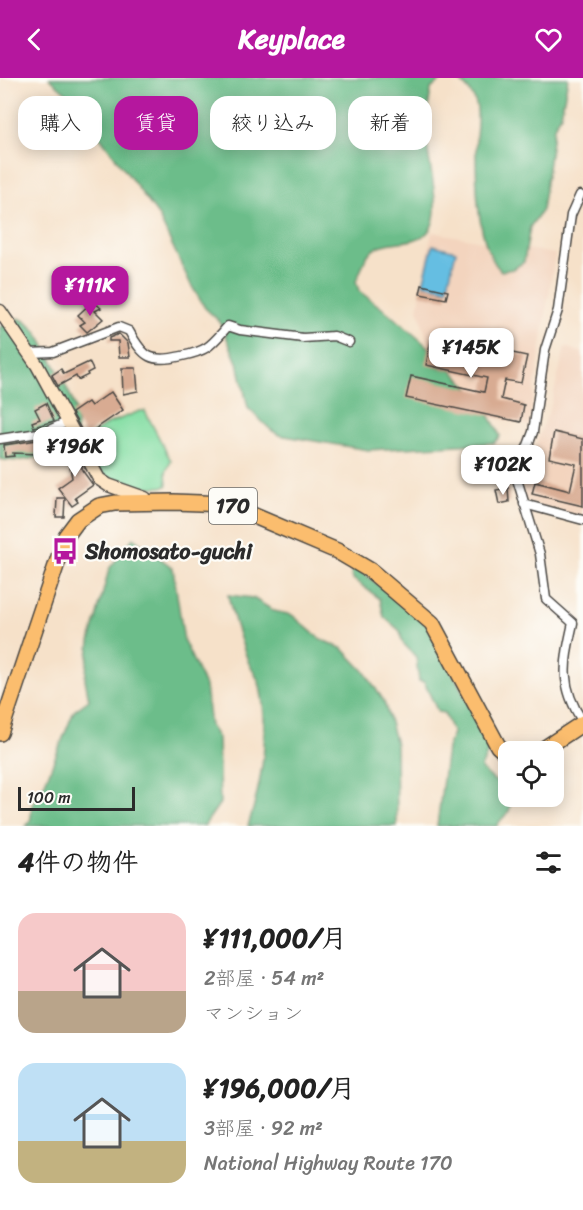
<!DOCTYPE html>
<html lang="ja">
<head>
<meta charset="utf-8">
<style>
  body { margin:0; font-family:Sriracha,"Klee One",sans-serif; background:#f2f2f2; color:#222; height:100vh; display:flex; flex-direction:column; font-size:22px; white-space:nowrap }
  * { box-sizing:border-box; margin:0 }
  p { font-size:20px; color:#767676 }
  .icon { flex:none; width:33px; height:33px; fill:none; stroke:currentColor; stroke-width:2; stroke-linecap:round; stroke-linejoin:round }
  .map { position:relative; height:748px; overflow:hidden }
  .details { display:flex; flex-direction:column; background:#fff; flex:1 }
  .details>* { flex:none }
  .guide { position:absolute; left:18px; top:18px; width:548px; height:54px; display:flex; gap:12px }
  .controls { position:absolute; left:498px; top:663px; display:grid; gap:12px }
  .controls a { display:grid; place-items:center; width:66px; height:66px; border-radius:12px; background:#fff; box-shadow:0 3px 15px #0003; font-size:30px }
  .scale { position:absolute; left:18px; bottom:15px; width:117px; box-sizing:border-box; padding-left:6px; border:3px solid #2b2b2b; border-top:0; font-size:16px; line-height:21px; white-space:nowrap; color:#2b2b2b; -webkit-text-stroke:4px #fdfcf7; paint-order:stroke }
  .price { position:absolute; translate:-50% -51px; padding:0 14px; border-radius:12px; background:#fff; color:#222; font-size:20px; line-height:39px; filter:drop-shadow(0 2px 3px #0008) }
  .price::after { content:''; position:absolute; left:50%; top:36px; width:18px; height:14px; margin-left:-9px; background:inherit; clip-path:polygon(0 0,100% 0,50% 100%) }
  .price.current { background:#b5179e; color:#fff }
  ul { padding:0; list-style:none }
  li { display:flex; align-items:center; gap:18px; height:150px; padding:0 18px }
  li span { display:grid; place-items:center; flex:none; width:168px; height:120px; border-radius:18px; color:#555 }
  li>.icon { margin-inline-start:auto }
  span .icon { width:72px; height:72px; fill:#fffc; stroke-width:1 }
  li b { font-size:26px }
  h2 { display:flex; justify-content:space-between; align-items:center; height:72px; padding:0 18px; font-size:26px }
  .tag { padding:0 21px; border-radius:18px; background:#fff; box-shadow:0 3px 15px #0003; font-size:21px; line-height:54px }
  .tag.current { background:#b5179e; color:#fff }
  header { display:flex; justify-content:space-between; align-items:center; height:78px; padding:0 18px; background:#b5179e; color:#fff; font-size:27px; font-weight:700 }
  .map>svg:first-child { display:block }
  .built { fill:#f3d4be }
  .green { fill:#85dea4; stroke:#588468; stroke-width:1.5 }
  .forest { fill:#6cbd8a; stroke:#4c745a; stroke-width:1.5 }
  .water { fill:#65bee2; stroke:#487486; stroke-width:1.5 }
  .building { fill:#d8ab92 }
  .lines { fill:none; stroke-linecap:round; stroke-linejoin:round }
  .street-casing { stroke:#494643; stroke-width:11 }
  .secondary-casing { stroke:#494643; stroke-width:15 }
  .highway-casing { stroke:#494643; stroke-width:18 }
  .street { stroke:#fff; stroke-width:8 }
  .secondary { stroke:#fde5c5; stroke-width:12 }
  .highway { stroke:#fbbd6e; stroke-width:15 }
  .labels { text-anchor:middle; stroke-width:4.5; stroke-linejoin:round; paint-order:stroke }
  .shield { fill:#fdfcf7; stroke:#6a6a68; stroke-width:1.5 }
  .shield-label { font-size:21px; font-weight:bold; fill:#2b2b2b }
  .poi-label { font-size:22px; font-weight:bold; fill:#2b2b2b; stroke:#fdfcf7; text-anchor:start }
</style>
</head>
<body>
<header><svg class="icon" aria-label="back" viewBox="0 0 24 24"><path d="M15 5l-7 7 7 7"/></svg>Keyplace<svg class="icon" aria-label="heart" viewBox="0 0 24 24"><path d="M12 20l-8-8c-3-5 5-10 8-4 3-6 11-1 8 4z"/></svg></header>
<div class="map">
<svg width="583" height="748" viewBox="0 0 583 748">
  <rect width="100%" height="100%" fill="#fdfcf7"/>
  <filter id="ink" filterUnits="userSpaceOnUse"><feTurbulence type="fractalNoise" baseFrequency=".0167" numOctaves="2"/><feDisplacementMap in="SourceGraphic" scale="12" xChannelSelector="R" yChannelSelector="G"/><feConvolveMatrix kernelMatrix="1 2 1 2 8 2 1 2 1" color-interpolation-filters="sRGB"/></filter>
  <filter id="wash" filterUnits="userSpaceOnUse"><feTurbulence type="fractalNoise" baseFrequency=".008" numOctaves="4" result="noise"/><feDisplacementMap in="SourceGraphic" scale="24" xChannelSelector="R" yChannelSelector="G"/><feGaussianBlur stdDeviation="1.35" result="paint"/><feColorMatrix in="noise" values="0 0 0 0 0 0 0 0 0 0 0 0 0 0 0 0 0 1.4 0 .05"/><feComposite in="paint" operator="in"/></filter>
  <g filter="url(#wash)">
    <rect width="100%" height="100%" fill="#f6e1c9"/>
    <g class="built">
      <path d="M432 154 555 176 529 347 417 323 428 265 418 231Z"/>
      <path d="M565 269 583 275V440L530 425 525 420 521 399 523 384 532 377 551 327Z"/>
    </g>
    <path class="green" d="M140 333H145L171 383 166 394 167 408C143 412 107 406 92 385 88 379 85 370 82 363L107 346Z"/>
    <g class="forest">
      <path d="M49 0H444L431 11C428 28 427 45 427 62 427 86 446 138 426 156 410 169 382 158 367 178 363 185 360 196 356 203L359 213C403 245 480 308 500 358L494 365 368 372 279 357 271 352 248 330 239 289 220 244 205 230 191 207 158 137 69 17Z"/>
      <path d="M457 0H568L561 37 554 49 542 132 530 149 524 184 513 191 501 193C475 167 476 99 476 63 476 52 479 37 476 26 473 15 465 8 457 0Z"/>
      <path d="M19 240C38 249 42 264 52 282 68 314 101 358 49 376 33 381 17 385 0 381V249Z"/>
      <path d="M133 460 173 490 184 563 205 608 210 648 218 660 220 725 204 748H26L30 744 33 726 44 707 74 633 89 622 85 601 90 564 109 491Z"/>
      <path d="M356 489 426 545 491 667 481 690C489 701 518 714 509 733 506 738 499 742 497 748H437L447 670 453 655 444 635 438 634 424 604 419 603 416 579 402 564 400 553 384 539 380 521 353 501 351 495Z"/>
      <path d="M228 517 253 520 274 533 292 537 320 561 343 571 364 593 384 623 396 666 397 748H248C263 702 270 656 260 608 258 599 251 591 248 583 240 561 233 540 228 517Z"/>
    </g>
    <path class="water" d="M433 167 456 173 447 211 423 206Z"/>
    <g id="blocks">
      <g class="building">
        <path d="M422 207 448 213 446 221 420 216Z"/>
        <path d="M93 223 101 230 95 233 103 241 87 254 80 247 85 244 78 237Z"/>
        <path d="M119 256 128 265 130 279H119L118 263H109V260Z"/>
        <path d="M432 258 527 278 521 305 505 302 501 321 524 327 521 344 406 320 411 298 484 314 487 300 426 287Z"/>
        <path d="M89 284 93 292 87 295 88 297 78 302 76 298 58 308 52 297 61 291 64 296Z"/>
        <path d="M122 290H136L138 313 123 316Z"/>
        <path d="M111 314 123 332 85 358 72 335 88 324 91 328Z"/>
        <path d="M46 325 54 343 34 349 32 344 40 341 35 331Z"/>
        <path d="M554 354 583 361V428L532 416 535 404 570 413 576 386 549 380Z"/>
        <path d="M67 359 82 387V392L93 407 75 420 78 424 72 428 58 410 72 400 65 360Z"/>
        <path d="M38 362 37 376 13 375 14 378 5 379 4 367Z"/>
        <path d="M508 410 509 424 499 426 496 412Z"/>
        <path d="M57 420H65L64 439H56Z"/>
      </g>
    </g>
  </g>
  <g filter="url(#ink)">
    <use href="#blocks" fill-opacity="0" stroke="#494643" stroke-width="1.5"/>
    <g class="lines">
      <defs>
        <g id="street">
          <path d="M580 117 571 137 558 232 545 272 533 354 527 370 516 383V398L540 476 546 521 573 545C564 585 559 608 583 644"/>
          <path d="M29 275 53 274 119 249 129 253C144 280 150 285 182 278 209 272 210 268 228 248L240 252 303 260 334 258 349 264"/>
          <path d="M0 361 45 354 67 344"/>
          <path d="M524 426 583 442"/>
        </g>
        <path id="secondary" d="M0 233 37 287 99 401 108 407 145 420 147 425"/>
        <g id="highway">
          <path d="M0 655 66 458 78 442 99 428 115 425 174 424 226 426 337 473 371 493 432 545 498 668 508 677"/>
          <path d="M539 674 583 645"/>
        </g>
      </defs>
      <use href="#street" class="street-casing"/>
      <use href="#secondary" class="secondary-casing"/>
      <use href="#highway" class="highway-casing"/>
      <use href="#street" class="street"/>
      <use href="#secondary" class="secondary"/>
      <use href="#highway" class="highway"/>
    </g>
  </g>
  <defs>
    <symbol id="bus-bare" viewBox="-9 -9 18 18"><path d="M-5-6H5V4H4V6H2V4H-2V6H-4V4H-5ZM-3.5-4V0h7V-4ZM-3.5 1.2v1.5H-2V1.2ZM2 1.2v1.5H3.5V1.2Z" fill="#b5179e" stroke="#fdfcf7" stroke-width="2.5" paint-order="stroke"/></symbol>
  </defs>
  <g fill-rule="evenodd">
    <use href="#bus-bare" x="46" y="454" width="38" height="38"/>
  </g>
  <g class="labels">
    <rect class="shield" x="209" y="410" width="48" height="36" rx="4.5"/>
    <g class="shield-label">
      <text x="233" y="435">170</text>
    </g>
    <g class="poi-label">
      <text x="85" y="481">Shomosato-guchi</text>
    </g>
  </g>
</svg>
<div class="controls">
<a><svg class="icon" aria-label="locate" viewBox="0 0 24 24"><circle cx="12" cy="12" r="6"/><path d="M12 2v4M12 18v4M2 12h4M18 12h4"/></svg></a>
</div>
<div class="scale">100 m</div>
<b class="price current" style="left:90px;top:239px">¥111K</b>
<b class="price" style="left:471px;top:301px">¥145K</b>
<b class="price" style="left:75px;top:400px">¥196K</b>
<b class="price" style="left:503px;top:418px">¥102K</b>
<div class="guide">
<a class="tag">購入</a>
<a class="tag current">賃貸</a>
<a class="tag">絞り込み</a>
<a class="tag">新着</a>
</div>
</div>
<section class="details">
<h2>4件の物件<svg class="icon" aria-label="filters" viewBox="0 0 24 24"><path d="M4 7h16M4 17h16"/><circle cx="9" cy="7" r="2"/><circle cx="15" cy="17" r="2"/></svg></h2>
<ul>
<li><span style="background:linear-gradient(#f6c9c9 65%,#b9a48a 0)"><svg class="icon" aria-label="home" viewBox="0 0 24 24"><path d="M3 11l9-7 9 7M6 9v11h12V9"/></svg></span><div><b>¥111,000/月</b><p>2部屋 · 54 m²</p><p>マンション</p></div></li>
<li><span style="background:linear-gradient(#bfe0f5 65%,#c2b280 0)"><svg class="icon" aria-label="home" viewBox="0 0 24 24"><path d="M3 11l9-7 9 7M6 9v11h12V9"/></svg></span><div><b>¥196,000/月</b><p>3部屋 · 92 m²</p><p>National Highway Route 170</p></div></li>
</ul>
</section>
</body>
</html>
